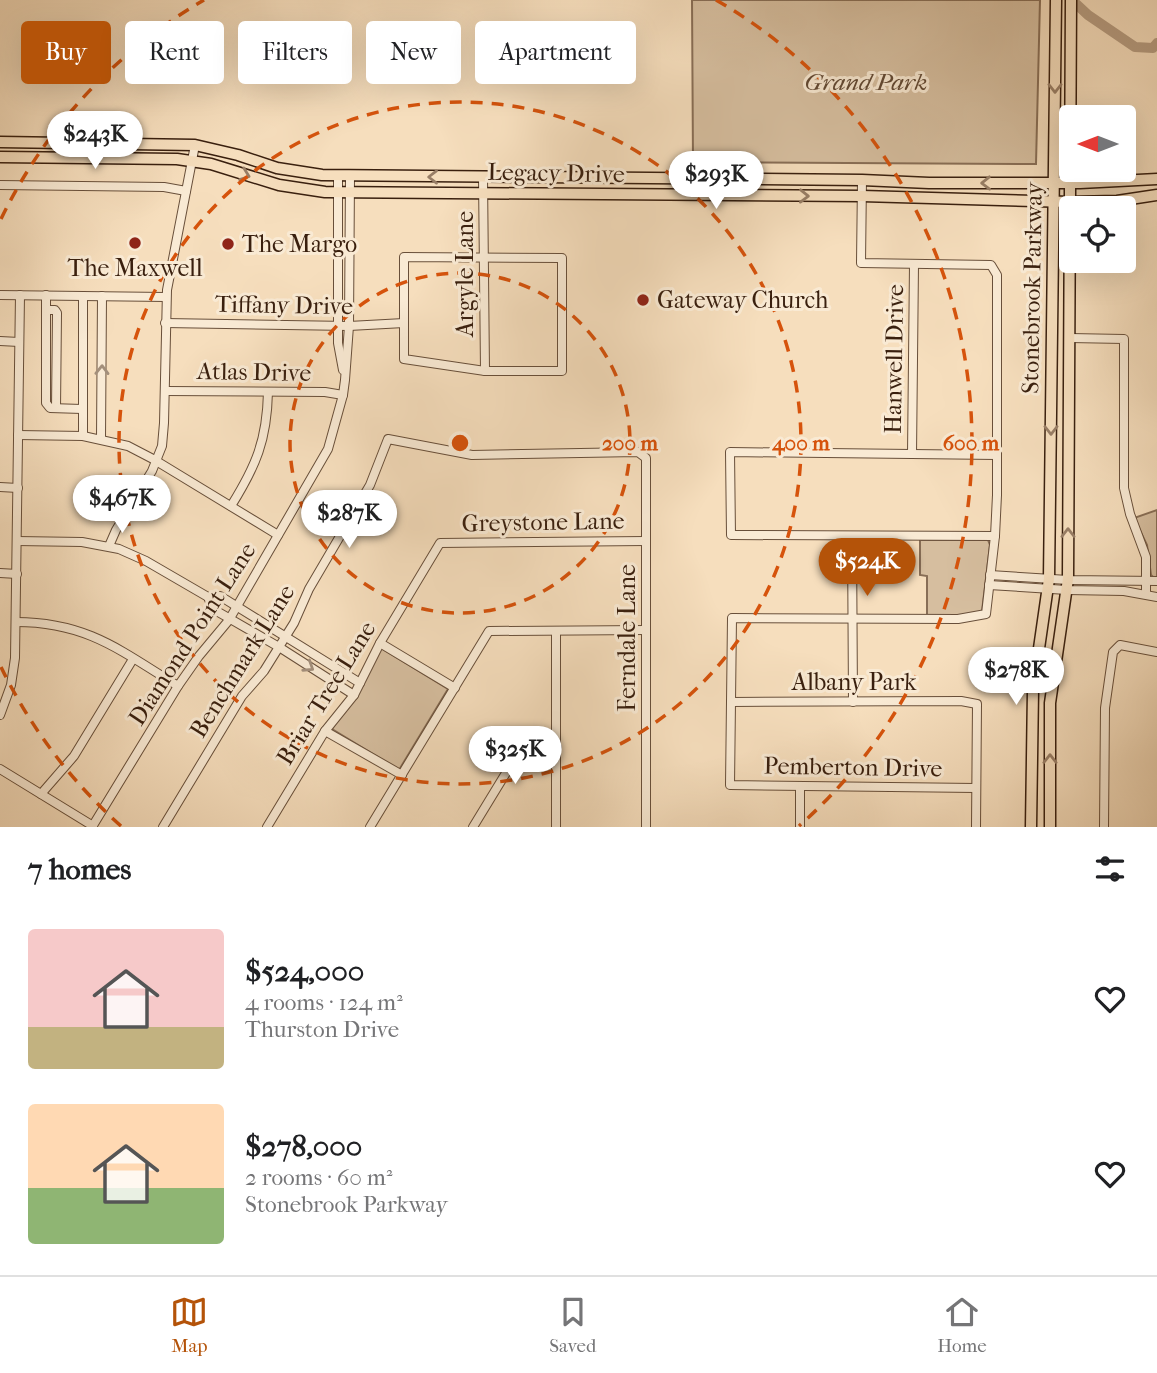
<!DOCTYPE html>
<html lang="en">
<head>
<meta charset="utf-8">
<style>
  body { margin:0; font-family:"IM FELL French Canon",serif; background:#f2f2f2; color:#202124; height:100vh; display:flex; flex-direction:column; font-size:26px; white-space:nowrap }
  * { box-sizing:border-box; margin:0 }
  p { font-size:23px; color:#757577 }
  .icon { flex:none; width:38px; height:38px; fill:none; stroke:currentColor; stroke-width:2; stroke-linecap:round; stroke-linejoin:round }
  .map { position:relative; height:827px; overflow:hidden }
  .sheet { display:flex; flex-direction:column; background:#fff; flex:1 }
  .sheet>* { flex:none }
  .banner { position:absolute; left:21px; top:21px; width:700px; height:63px; display:flex; gap:14px }
  .needle { width:46px; rotate:270deg }
  .buttons { position:absolute; left:1059px; top:105px; display:grid; gap:14px }
  .buttons a { display:grid; place-items:center; width:77px; height:77px; border-radius:7px; background:#fff; box-shadow:0 7px 28px #0002; font-size:35px }
  .price { position:absolute; translate:-50% -60px; padding:0 16px; border-radius:24px; background:#fff; color:#222; font-size:23px; line-height:46px; filter:drop-shadow(0 2px 4px #0008) }
  .price::after { content:''; position:absolute; left:50%; top:42px; width:21px; height:16px; margin-left:-10px; background:inherit; clip-path:polygon(0 0,100% 0,50% 100%) }
  .price.on { background:#b45309; color:#fff }
  ul { padding:0; list-style:none }
  li { display:flex; align-items:center; gap:21px; height:175px; padding:0 28px }
  li span { display:grid; place-items:center; flex:none; width:196px; height:140px; border-radius:7px; color:#555 }
  li>.icon { margin-inline-start:auto }
  span .icon { width:84px; height:84px; fill:#fffc; stroke-width:1 }
  li b { font-size:30px }
  h2 { display:flex; justify-content:space-between; align-items:center; height:84px; padding:0 28px; font-size:30px }
  .chip { padding:0 24px; border-radius:7px; background:#fff; box-shadow:0 7px 28px #0002; font-size:24px; line-height:63px }
  .chip.on { background:#b45309; color:#fff }
  .menu { display:flex; justify-content:space-around; align-items:center; height:98px; border-top:2px solid #e0e0e0; background:#fff; font-size:19px; color:#757577 }
  .menu a { display:grid; justify-items:center; gap:4px }
  .menu .on { color:#b45309 }
  .map>svg:first-child { display:block }
  .green { fill:#d6be9f; stroke:#886e56; stroke-width:2 }
  .lines { fill:none; stroke-linecap:round; stroke-linejoin:round }
  .river { stroke:#b69d82; stroke-width:10 }
  .minor-casing { stroke:#684f3a; stroke-width:10 }
  .major-casing { stroke:#391f0e; stroke-width:13 }
  .minor { stroke:#f9ead4; stroke-width:8 }
  .major { stroke:#f6debd; stroke-width:10 }
  .oneway { stroke:#987e66 }
  .oneway2 { stroke:#a38f7b }
  .ring { fill:none; stroke:#d6530c; stroke-width:3.5; stroke-dasharray:12 9 }
  .poi-dot { fill:#8f2418; stroke:#f9ead4; stroke-width:2.5 }
  .labels { text-anchor:middle; stroke-width:6; stroke-linejoin:round; paint-order:stroke }
  .park-label { font-size:24px; font-style:italic; fill:#604732; stroke:#f9ead4 }
  .street-label { font-size:24px; fill:#391f0e; stroke:#f9ead4 }
  .poi-label { font-size:24px; fill:#391f0e; stroke:#f9ead4; text-anchor:start }
  .centre { fill:#d6530c; stroke:#f9ead4; stroke-width:3.5 }
  .ring-label { font-size:21px; text-anchor:middle; font-weight:bold; fill:#d6530c; stroke:#f9ead4; stroke-width:6; stroke-linejoin:round; paint-order:stroke }
</style>
</head>
<body>
<div class="map">
<svg width="1157" height="827" viewBox="0 0 1157 827">
  <rect width="100%" height="100%" fill="#f6debd"/>
  <filter id="stains"><feTurbulence type="fractalNoise" baseFrequency=".00286" numOctaves="4"/><feColorMatrix values="0 0 0 0 .2 0 0 0 0 .09 0 0 0 0 .02 0 0 0 .5 -.17"/></filter>
  <radialGradient id="worn" r=".72"><stop offset=".6" stop-color="#630" stop-opacity="0"/><stop offset="1" stop-color="#630" stop-opacity=".3"/></radialGradient>
  <g class="green">
    <path d="M692 0H1040L1036 164 693 162Z"/>
    <path d="M1157 510V578H1154L1151 575 1147 545 1134 518Z"/>
    <path d="M920 540H988L990 545 982 611 974 615 927 617V576L920 575Z"/>
    <path d="M381 648 448 689 399 770 332 729Z"/>
  </g>
  <g class="lines">
    <path class="river" d="M1072 0 1088 15 1135 47 1153 48 1157 43"/>
    <defs>
      <g id="minor">
        <path d="M338 176V343L343 370"/>
        <path d="M483 177 485 371"/>
        <path d="M862 180 861 263 991 265 997 275V495L995 536 986 614 958 619 732 618 730 785 976 788"/>
        <path d="M0 185 164 187 186 191"/>
        <path d="M404 257 562 258V371H485L404 359Z"/>
        <path d="M0 295 166 297"/>
        <path d="M46 295V403L50 408 82 409"/>
        <path d="M46 310H55L57 313 56 408"/>
        <path d="M165 323 349 326 404 323"/>
        <path d="M1070 338 1124 339V488L1130 514 1146 557V594"/>
        <path d="M0 341 19 342"/>
        <path d="M165 391 325 392 343 395"/>
        <path d="M18 435 83 436 128 446 153 459 278 535"/>
        <path d="M83 436V296"/>
        <path d="M101 438 102 296"/>
        <path d="M912 454 914 264"/>
        <path d="M0 487 18 488"/>
        <path d="M231 506C256 466 267 440 268 392"/>
        <path d="M852 536 853 702"/>
        <path d="M995 536 731 535 730 452 997 455"/>
        <path d="M17 541 82 542 119 549 146 561 208 597 220 596 360 683"/>
        <path d="M109 546 116 530 152 471 162 446 164 423 167 290 195 145"/>
        <path d="M0 573 17 574"/>
        <path d="M990 575 1068 580 1157 581"/>
        <path d="M989 585 1067 590 1124 591 1157 597"/>
        <path d="M208 597 213 609 279 647 354 695"/>
        <path d="M16 622C87 622 121 651 178 686"/>
        <path d="M556 631V827"/>
        <path d="M380 643 455 688"/>
        <path d="M731 702 961 701 977 704 976 827"/>
        <path d="M0 715 11 685 15 658 20 295"/>
        <path d="M325 731 402 775"/>
        <path d="M0 769 93 826"/>
        <path d="M41 794 74 756 133 659"/>
        <path d="M92 827 178 686 199 656 229 620 328 449 343 395 345 380 349 326 350 176"/>
        <path d="M163 827 242 696 264 671 294 623 309 589 370 485 388 439 472 455 638 452 646 458V827"/>
        <path d="M267 827 325 731 354 695 380 643 440 543 646 541"/>
        <path d="M370 827 489 631 646 630"/>
        <path d="M473 827 520 750 531 747H557"/>
        <path d="M800 827V786"/>
        <path d="M1104 827 1105 708 1113 652 1120 645 1157 652"/>
      </g>
      <g id="major">
        <path d="M0 142 195 145 238 155 277 168 322 175 862 180 929 183H1080L1157 179"/>
        <path d="M0 157 177 159 211 164 279 185 325 192 862 196 1070 202 1117 201 1157 195"/>
        <path d="M1031 827 1033 690 1049 579 1056 0"/>
        <path d="M1050 827V703L1068 579 1071 0"/>
      </g>
    </defs>
    <use href="#minor" class="minor-casing"/>
    <use href="#major" class="major-casing"/>
    <use href="#minor" class="minor"/>
    <use href="#major" class="major"/>
  </g>
  <defs><path id="oneway-chevron" d="M-2-3.5L2.5 0L-2 3.5" fill="none" stroke-width="1.6" stroke-linecap="round" stroke-linejoin="round" transform="scale(1.75)"/></defs>
  <g class="oneway">
    <use href="#oneway-chevron" transform="translate(1055 88) rotate(90)"/>
    <use href="#oneway-chevron" transform="translate(245 175) rotate(20)"/>
    <use href="#oneway-chevron" transform="translate(433 177) rotate(-180)"/>
    <use href="#oneway-chevron" transform="translate(986 183) rotate(179)"/>
    <use href="#oneway-chevron" transform="translate(804 196) rotate(1)"/>
    <use href="#oneway-chevron" transform="translate(1051 430) rotate(90)"/>
    <use href="#oneway-chevron" transform="translate(1068 533) rotate(-90)"/>
    <use href="#oneway-chevron" transform="translate(1050 759) rotate(-90)"/>
  </g>
  <g class="oneway2">
    <use href="#oneway-chevron" transform="translate(102 370) rotate(-89)"/>
    <use href="#oneway-chevron" transform="translate(309 667) rotate(33)"/>
  </g>
  <g class="ring">
    <circle cx="460" cy="443" r="170"/>
    <circle cx="460" cy="443" r="341"/>
    <path d="M121 826A511 511 0 0 1 1 667M1 219A511 511 0 0 1 204 0M716 0A511 511 0 0 1 799 826"/>
  </g>
  <g class="poi-dot">
    <circle cx="135" cy="243" r="7"/>
    <circle cx="228" cy="244" r="7"/>
    <circle cx="643" cy="300" r="7"/>
  </g>
  <g class="labels">
    <g class="park-label">
      <text x="866" y="90">Grand Park</text>
    </g>
    <g class="street-label">
      <text transform="translate(556 173) rotate(1)" y="8">Legacy Drive</text>
      <text transform="translate(465 274) rotate(-90)" y="8">Argyle Lane</text>
      <text transform="translate(1032 288) rotate(-89)" y="8">Stonebrook Parkway</text>
      <text transform="translate(284 305) rotate(1)" y="8">Tiffany Drive</text>
      <text transform="translate(894 359) rotate(-89)" y="8">Hanwell Drive</text>
      <text transform="translate(254 372) rotate(1)" y="8">Atlas Drive</text>
      <text transform="translate(543 522) rotate(-1)" y="8">Greystone Lane</text>
      <text transform="translate(192 634) rotate(-57)" y="8">Diamond Point Lane</text>
      <text transform="translate(627 638) rotate(-90)" y="8">Ferndale Lane</text>
      <text transform="translate(242 661) rotate(-58)" y="8">Benchmark Lane</text>
      <text x="854" y="690">Albany Park</text>
      <text transform="translate(326 693) rotate(-58)" y="8">Briar Tree Lane</text>
      <text transform="translate(853 767) rotate(1)" y="8">Pemberton Drive</text>
    </g>
    <g class="poi-label">
      <text x="242" y="252">The Margo</text>
      <text x="135" y="276" text-anchor="middle">The Maxwell</text>
      <text x="657" y="308">Gateway Church</text>
    </g>
  </g>
  <circle cx="460" cy="443" r="10" class="centre"/>
  <g class="ring-label">
    <text x="630" y="450">200 m</text>
    <text x="801" y="450">400 m</text>
    <text x="971" y="450">600 m</text>
  </g>
  <rect width="100%" height="100%" filter="url(#stains)"/>
  <rect width="100%" height="100%" fill="url(#worn)"/>
</svg>
<div class="buttons">
<a><svg class="needle" viewBox="-14 -14 28 28"><path d="M0-13l5 13h-10z" fill="#e53935"/><path d="M0 13l5-13h-10z" fill="#757577"/></svg></a>
<a><svg class="icon" aria-label="locate" viewBox="0 0 24 24"><circle cx="12" cy="12" r="6"/><path d="M12 2v4M12 18v4M2 12h4M18 12h4"/></svg></a>
</div>
<b class="price" style="left:95px;top:171px">$243K</b>
<b class="price" style="left:716px;top:211px">$293K</b>
<b class="price" style="left:122px;top:535px">$467K</b>
<b class="price" style="left:349px;top:550px">$287K</b>
<b class="price on" style="left:867px;top:598px">$524K</b>
<b class="price" style="left:1016px;top:707px">$278K</b>
<b class="price" style="left:515px;top:786px">$325K</b>
<div class="banner">
<a class="chip on">Buy</a>
<a class="chip">Rent</a>
<a class="chip">Filters</a>
<a class="chip">New</a>
<a class="chip">Apartment</a>
</div>
</div>
<section class="sheet">
<h2>7 homes<svg class="icon" aria-label="filters" viewBox="0 0 24 24"><path d="M4 7h16M4 17h16"/><circle cx="9" cy="7" r="2"/><circle cx="15" cy="17" r="2"/></svg></h2>
<ul>
<li><span style="background:linear-gradient(#f6c9c9 70%,#c2b280 0)"><svg class="icon" aria-label="home" viewBox="0 0 24 24"><path d="M3 11l9-7 9 7M6 9v11h12V9"/></svg></span><div><b>$524,000</b><p>4 rooms · 124 m²</p><p>Thurston Drive</p></div><svg class="icon" aria-label="heart" viewBox="0 0 24 24"><path d="M12 20l-8-8c-3-5 5-10 8-4 3-6 11-1 8 4z"/></svg></li>
<li><span style="background:linear-gradient(#ffd9b3 60%,#8fb573 0)"><svg class="icon" aria-label="home" viewBox="0 0 24 24"><path d="M3 11l9-7 9 7M6 9v11h12V9"/></svg></span><div><b>$278,000</b><p>2 rooms · 60 m²</p><p>Stonebrook Parkway</p></div><svg class="icon" aria-label="heart" viewBox="0 0 24 24"><path d="M12 20l-8-8c-3-5 5-10 8-4 3-6 11-1 8 4z"/></svg></li>
</ul>
</section>
<nav class="menu">
<a class="on"><svg class="icon" aria-label="map" viewBox="0 0 24 24"><path d="M3 6l6-2 6 2 6-2v14l-6 2-6-2-6 2zM9 4v14M15 6v14"/></svg>Map</a>
<a><svg class="icon" aria-label="saved" viewBox="0 0 24 24"><path d="M7 4h10v16l-5-4-5 4z"/></svg>Saved</a>
<a><svg class="icon" aria-label="home" viewBox="0 0 24 24"><path d="M3 11l9-7 9 7M6 9v11h12V9"/></svg>Home</a>
</nav>
</body>
</html>
